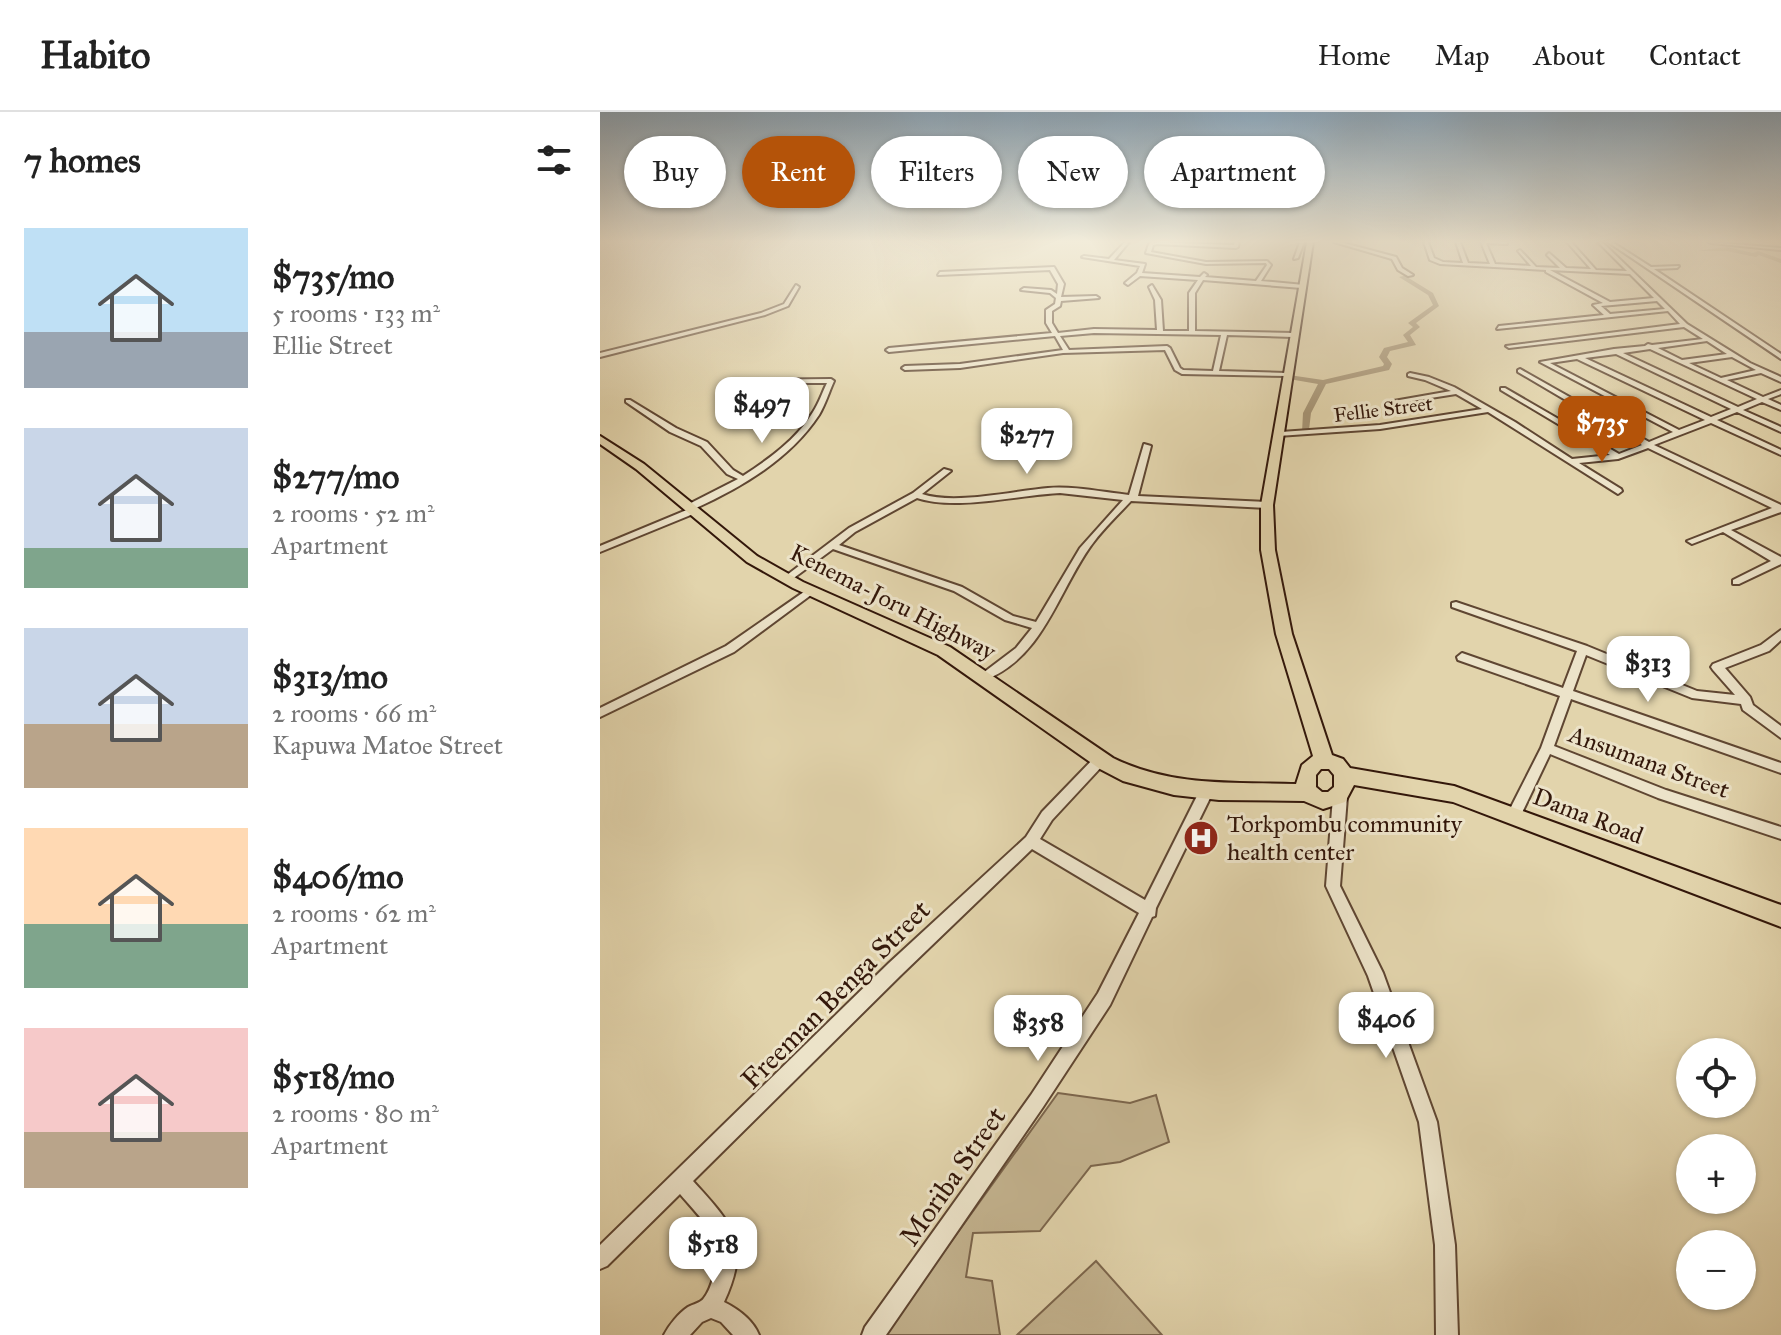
<!DOCTYPE html>
<html lang="en">
<head>
<meta charset="utf-8">
<style>
  body { margin:0; font-family:"IM FELL Great Primer",serif; background:#f2f2f2; color:#222; height:100vh; display:flex; flex-direction:column; font-size:30px; white-space:nowrap }
  * { box-sizing:border-box; margin:0 }
  p { font-size:26px; color:#767676 }
  .icon { flex:none; width:44px; height:44px; fill:none; stroke:currentColor; stroke-width:2; stroke-linecap:round; stroke-linejoin:round }
  .map { position:relative; flex:1; overflow:hidden }
  .panel { display:flex; flex-direction:column; background:#fff; width:600px }
  .panel>* { flex:none }
  .hud { position:absolute; left:24px; top:24px; width:760px; height:72px; display:flex; gap:16px }
  .tools { position:absolute; left:1076px; top:926px; display:grid; gap:16px }
  .tools a { display:grid; place-items:center; width:80px; height:80px; border-radius:50%; background:#fff; box-shadow:0 2px 6px #0004; font-size:40px }
  .price { position:absolute; translate:-50% -68px; padding:0 18px; border-radius:16px; background:#fff; color:#222; font-size:26px; line-height:52px; filter:drop-shadow(0 2px 4px #0008) }
  .price::after { content:''; position:absolute; left:50%; top:48px; width:24px; height:18px; margin-left:-12px; background:inherit; clip-path:polygon(0 0,100% 0,50% 100%) }
  .price.current { background:#b45309; color:#fff }
  ul { padding:0; list-style:none }
  li { display:flex; align-items:center; gap:24px; height:200px; padding:0 24px }
  li span { display:grid; place-items:center; flex:none; width:224px; height:160px; border-radius:0px; color:#555 }
  li>.icon { margin-inline-start:auto }
  span .icon { width:96px; height:96px; fill:#fffc; stroke-width:1 }
  li b { font-size:34px }
  h2 { display:flex; justify-content:space-between; align-items:center; height:96px; padding:0 24px; font-size:34px }
  .chip { padding:0 28px; border-radius:36px; background:#fff; box-shadow:0 2px 6px #0004; font-size:28px; line-height:72px }
  .chip.current { background:#b45309; color:#fff }
  header { display:flex; align-items:center; gap:48px; box-sizing:border-box; height:112px; padding:0 40px; background:#fff; border-bottom:2px solid #e0e0e0 }
  header strong { font-size:38px }
  nav { display:flex; gap:44px; margin-inline-start:auto; font-size:28px }
  main { display:flex; flex:1; min-height:0 }
  .map>svg:first-child { display:block }
  .green { fill:#c4b490; stroke:#7c664d; stroke-width:2 }
  .lines { fill:none; stroke-linecap:round; stroke-linejoin:round }
  .river { fill:#a69475; fill-rule:evenodd }
  .minor-casing { stroke:#5f4632; stroke-width:4 }
  .highway-casing { stroke:#33170a; stroke-width:4 }
  .minor { fill:#ece3c9; fill-rule:evenodd }
  .highway { fill:#e2d4ac; fill-rule:evenodd }
  .labels { text-anchor:middle; stroke-width:6; stroke-linejoin:round; paint-order:stroke }
  .far-street-label { font-size:20px; fill:#33170a; stroke:#ece3c9 }
  .street-label { font-size:24px; fill:#33170a; stroke:#ece3c9 }
  .poi-label { font-size:24px; fill:#33170a; stroke:#ece3c9; text-anchor:start }
  .near-street-label { font-size:28px; fill:#33170a; stroke:#ece3c9 }
</style>
</head>
<body>
<header>
<strong>Habito</strong>
<nav><a>Home</a><a>Map</a><a>About</a><a>Contact</a></nav>
</header>
<main>
<section class="panel">
<h2>7 homes<svg class="icon" aria-label="filters" viewBox="0 0 24 24"><path d="M4 7h16M4 17h16"/><circle cx="9" cy="7" r="2"/><circle cx="15" cy="17" r="2"/></svg></h2>
<ul>
<li><span style="background:linear-gradient(#bfe0f5 65%,#9aa5b1 0)"><svg class="icon" aria-label="home" viewBox="0 0 24 24"><path d="M3 11l9-7 9 7M6 9v11h12V9"/></svg></span><div><b>$735/mo</b><p>5 rooms · 133 m²</p><p>Ellie Street</p></div></li>
<li><span style="background:linear-gradient(#c9d6e8 75%,#7fa58c 0)"><svg class="icon" aria-label="home" viewBox="0 0 24 24"><path d="M3 11l9-7 9 7M6 9v11h12V9"/></svg></span><div><b>$277/mo</b><p>2 rooms · 52 m²</p><p>Apartment</p></div></li>
<li><span style="background:linear-gradient(#c9d6e8 60%,#b9a48a 0)"><svg class="icon" aria-label="home" viewBox="0 0 24 24"><path d="M3 11l9-7 9 7M6 9v11h12V9"/></svg></span><div><b>$313/mo</b><p>2 rooms · 66 m²</p><p>Kapuwa Matoe Street</p></div></li>
<li><span style="background:linear-gradient(#ffd9b3 60%,#7fa58c 0)"><svg class="icon" aria-label="home" viewBox="0 0 24 24"><path d="M3 11l9-7 9 7M6 9v11h12V9"/></svg></span><div><b>$406/mo</b><p>2 rooms · 62 m²</p><p>Apartment</p></div></li>
<li><span style="background:linear-gradient(#f6c9c9 65%,#b9a48a 0)"><svg class="icon" aria-label="home" viewBox="0 0 24 24"><path d="M3 11l9-7 9 7M6 9v11h12V9"/></svg></span><div><b>$518/mo</b><p>2 rooms · 80 m²</p><p>Apartment</p></div></li>
</ul>
</section>
<div class="map">
<svg width="1181" height="1223" viewBox="0 0 1181 1223">
  <rect width="100%" height="100%" fill="#e2d4ac"/>
  <filter id="stains"><feTurbulence type="fractalNoise" baseFrequency=".0025" numOctaves="4"/><feColorMatrix values="0 0 0 0 .2 0 0 0 0 .09 0 0 0 0 .02 0 0 0 .5 -.17"/></filter>
  <radialGradient id="worn" r=".72"><stop offset=".6" stop-color="#630" stop-opacity="0"/><stop offset="1" stop-color="#630" stop-opacity=".3"/></radialGradient>
  <g class="green">
    <path d="M458 981 530 991 556 983 569 1030 520 1050 491 1054 440 1119 373 1121 366 1165 392 1169 400 1223H284Z"/>
    <path d="M496 1149 562 1223H417Z"/>
  </g>
  <g class="lines">
    <g class="river">
      <path d="M1127 135 1153 141 1158 139 1181 147V151L1159 143 1156 145 1127 139H1097Z"/>
      <path d="M812 162V164L807 165 833 181 839 194 816 211 820 215 810 223 816 233 790 239 787 245 792 252 789 258 726 272 711 301 709 318 702 320 703 301 718 272 689 267V263L723 268 783 254 784 252 779 245 784 236 808 230 803 223 813 215 808 211 833 193 828 183 799 165Z"/>
    </g>
    <defs>
      <g id="minor">
        <path d="M525 130H529L514 148 545 152 542 161 600 165 604 161 607 163 605 165 656 169 667 153 666 151 606 152 546 141 549 132 552 130 634 133 635 130H639L638 135 636 136 557 132 553 133 551 140 606 150 667 149 671 153 661 169 704 173 702 176 603 168 595 181V219L693 221 696 223 693 225 627 223 619 259 686 261 688 262V264L582 262 575 258 565 238 463 241 360 256 305 258 302 256 305 254 360 252 463 238 455 224 289 240 286 238 289 236 452 221 446 211V198L455 192 456 186 450 181 421 178 424 176 451 178 457 182 458 172 450 158 338 163 340 160 454 155 464 172 461 185 496 184 499 186 461 189 460 194 452 199V211L458 221 494 217 557 218 555 188 549 175 552 173 561 188 563 219H589V181L598 168 540 164 528 173 525 171 537 161 540 154 482 145 484 144 509 147ZM494 221 621 223 613 259 583 258 580 256 570 236 567 234 469 238 460 224Z"/>
        <path d="M700 130H704L698 146 694 147Z"/>
        <path d="M734 130H740L796 145 802 156 813 163 808 164 798 158 792 147Z"/>
        <path d="M824 130H828L834 146 843 150 863 151 856 130H860L868 151 890 152 881 130H905L907 132 886 131 895 152 931 154 918 139 920 138 936 155 960 156 947 143 949 141 966 156 991 157 967 130H971L996 158 1027 159 998 130H1002L1087 212 1150 251 1181 265V270L1161 261 1127 268 1163 285 1181 278V282L1168 287 1181 293V298L1162 290 1143 298 1181 315V320L1137 300 1117 308 1181 338V343L1111 311 1054 333 1181 393V400L1131 418 1181 445V452L1139 472H1133V468L1171 449 1123 420 1092 432 1087 429 1172 396 1048 336 1018 347 979 351 1021 377 1022 379 1018 382 888 300 780 317 678 324V320H681L780 313 882 297 856 282 786 293V291L788 290 851 279 825 268 808 264V262L810 261 829 265 854 275 915 310 972 347 1010 343 901 278V276H905L1019 342 1042 333 918 260V258L920 257 1049 330 1073 320 940 250 1014 237 1045 234 1048 232 1052 233 1103 227 1084 215 909 236 906 234 1080 212 1068 199 897 217 899 214 1004 203 993 193 1003 191 946 160V158L840 152 830 148ZM950 158 1030 162 1054 186 1010 190ZM1057 189 1065 197 1010 202 1001 194ZM1107 229 1127 242 1082 248 1058 236ZM1050 237 1157 287 1138 295 1023 241ZM1016 242 1131 297 1111 305 985 246ZM1132 245 1156 258 1121 266 1089 251ZM977 247 1105 308 1079 318 950 251Z"/>
        <path d="M1008 130H1012L1051 155 1079 154 1077 156 1054 157 1181 242V247Z"/>
        <path d="M1109 130 1181 136V138L1111 131Z"/>
        <path d="M196 173 199 175 188 194 165 203 0 245V241L161 201 184 192Z"/>
        <path d="M150 268 231 267 234 269C229 280 225 293 219 303 190 347 142 375 96 396L99 398 98 400 0 440V434L89 397 86 395 87 393 138 367 127 362 101 334 70 320 26 290V288H30L76 316 107 330 133 358 143 364C169 347 197 327 213 300 219 291 222 281 227 271H152L149 269Z"/>
        <path d="M544 332 551 334 538 384 667 390 671 393 667 396 531 389C517 404 502 418 490 435 457 482 443 545 385 568L379 564 416 536 432 516 405 508 354 479 233 437 191 468H185L183 466 249 416 313 381 344 357 351 359 322 382C355 393 412 379 448 376 475 374 502 380 529 383ZM460 381 523 388 480 436 436 510 413 504 362 475 239 433 255 420 317 386C356 399 418 383 460 381Z"/>
        <path d="M211 475 216 478 215 480 134 540 0 605V596L126 534Z"/>
        <path d="M856 490 987 534 1097 579 1135 583 1113 558 1111 555 1113 552 1161 533 1181 518V528L1169 539 1125 556 1150 585 1153 593 1181 614V626L1143 598 1141 592 1092 586 986 543 973 579 1181 651V661L971 587 954 634 1066 678 1181 715V727L1058 686 950 642 919 707 914 709 909 707 907 703 941 636 960 584 858 548 857 545 862 541 963 576 977 539 852 495V491Z"/>
        <path d="M500 643 504 644 506 648 504 652 452 708 440 727 545 788 601 676 606 675 611 676 613 680 556 796 555 804 552 805 510 893 443 995 286 1223H262L265 1215 431 983 498 881 539 801 432 737 301 863 93 1069C133 1113 151 1131 124 1190 138 1197 153 1208 159 1223H133L121 1210 111 1206 102 1210 90 1223H64C69 1213 79 1201 88 1195 93 1192 101 1191 104 1186 109 1180 112 1170 114 1163 125 1126 102 1108 80 1082L7 1154 0 1157V1133L289 851 426 725 442 700 496 644Z"/>
        <path d="M740 679 745 681 747 685 740 774 783 861 837 1010 855 1133 858 1223H836L835 1133 819 1010 768 864 726 774 733 685 735 681Z"/>
      </g>
      <path id="highway" d="M707 130H713L673 393 675 438 692 522 732 643 743 647 750 656 854 674 1181 793V815L853 690 754 673 745 690 723 697 704 689 619 688 574 683 523 669 500 657 338 543 193 476 147 450 36 357 0 332V324L44 352 157 444 203 470 350 535 513 646C572 675 632 670 696 672L702 653 713 644 676 522 661 438V393ZM721 657H729L734 663V675L728 680H722L716 675V663Z"/>
    </defs>
    <use href="#minor" class="minor-casing"/>
    <use href="#highway" class="highway-casing"/>
    <use href="#minor" class="minor"/>
    <use href="#highway" class="highway"/>
  </g>
  <linearGradient id="sky" x2="0" y2="1"><stop stop-color="#8da7ba"/><stop offset="0.43" stop-color="#f2ecda"/><stop offset="1" stop-color="#f2ecda" stop-opacity="0"/></linearGradient>
  <rect width="1181" height="301" fill="url(#sky)"/>
  <defs>
    <symbol id="hospital-disc" viewBox="-11 -11 22 22"><circle r="9.5" fill="#8f2418" stroke="#ece3c9"/><path d="M-5-5h3v3.5h4V-5h3V5h-3V1.5h-4V5h-3Z" fill="#fff"/></symbol>
  </defs>
  <g fill-rule="evenodd">
    <use href="#hospital-disc" x="581" y="706" width="40" height="40"/>
  </g>
  <g class="labels">
    <g class="far-street-label">
      <text transform="translate(783 297) rotate(-7)" y="7">Fellie Street</text>
    </g>
    <g class="street-label">
      <text transform="translate(293 490) rotate(27)" y="8">Kenema-Joru Highway</text>
      <text transform="translate(1049 650) rotate(20)" y="8">Ansumana Street</text>
      <text transform="translate(988 704) rotate(21)" y="8">Dama Road</text>
    </g>
    <g class="poi-label">
      <text x="627" y="720">Torkpombu community<tspan x="627" dy="28">health center</tspan></text>
    </g>
    <g class="near-street-label">
      <text transform="translate(235 882) rotate(-45)" y="10">Freeman Benga Street</text>
      <text transform="translate(352 1064) rotate(-55)" y="10">Moriba Street</text>
    </g>
  </g>
  <rect width="100%" height="100%" filter="url(#stains)"/>
  <rect width="100%" height="100%" fill="url(#worn)"/>
</svg>
<div class="tools">
<a><svg class="icon" aria-label="locate" viewBox="0 0 24 24"><circle cx="12" cy="12" r="6"/><path d="M12 2v4M12 18v4M2 12h4M18 12h4"/></svg></a>
<a>+</a>
<a>−</a>
</div>
<b class="price" style="left:162px;top:333px">$497</b>
<b class="price current" style="left:1002px;top:352px">$735</b>
<b class="price" style="left:427px;top:364px">$277</b>
<b class="price" style="left:1048px;top:592px">$313</b>
<b class="price" style="left:786px;top:948px">$406</b>
<b class="price" style="left:438px;top:951px">$358</b>
<b class="price" style="left:113px;top:1173px">$518</b>
<div class="hud">
<a class="chip">Buy</a>
<a class="chip current">Rent</a>
<a class="chip">Filters</a>
<a class="chip">New</a>
<a class="chip">Apartment</a>
</div>
</div>
</main>
</body>
</html>
